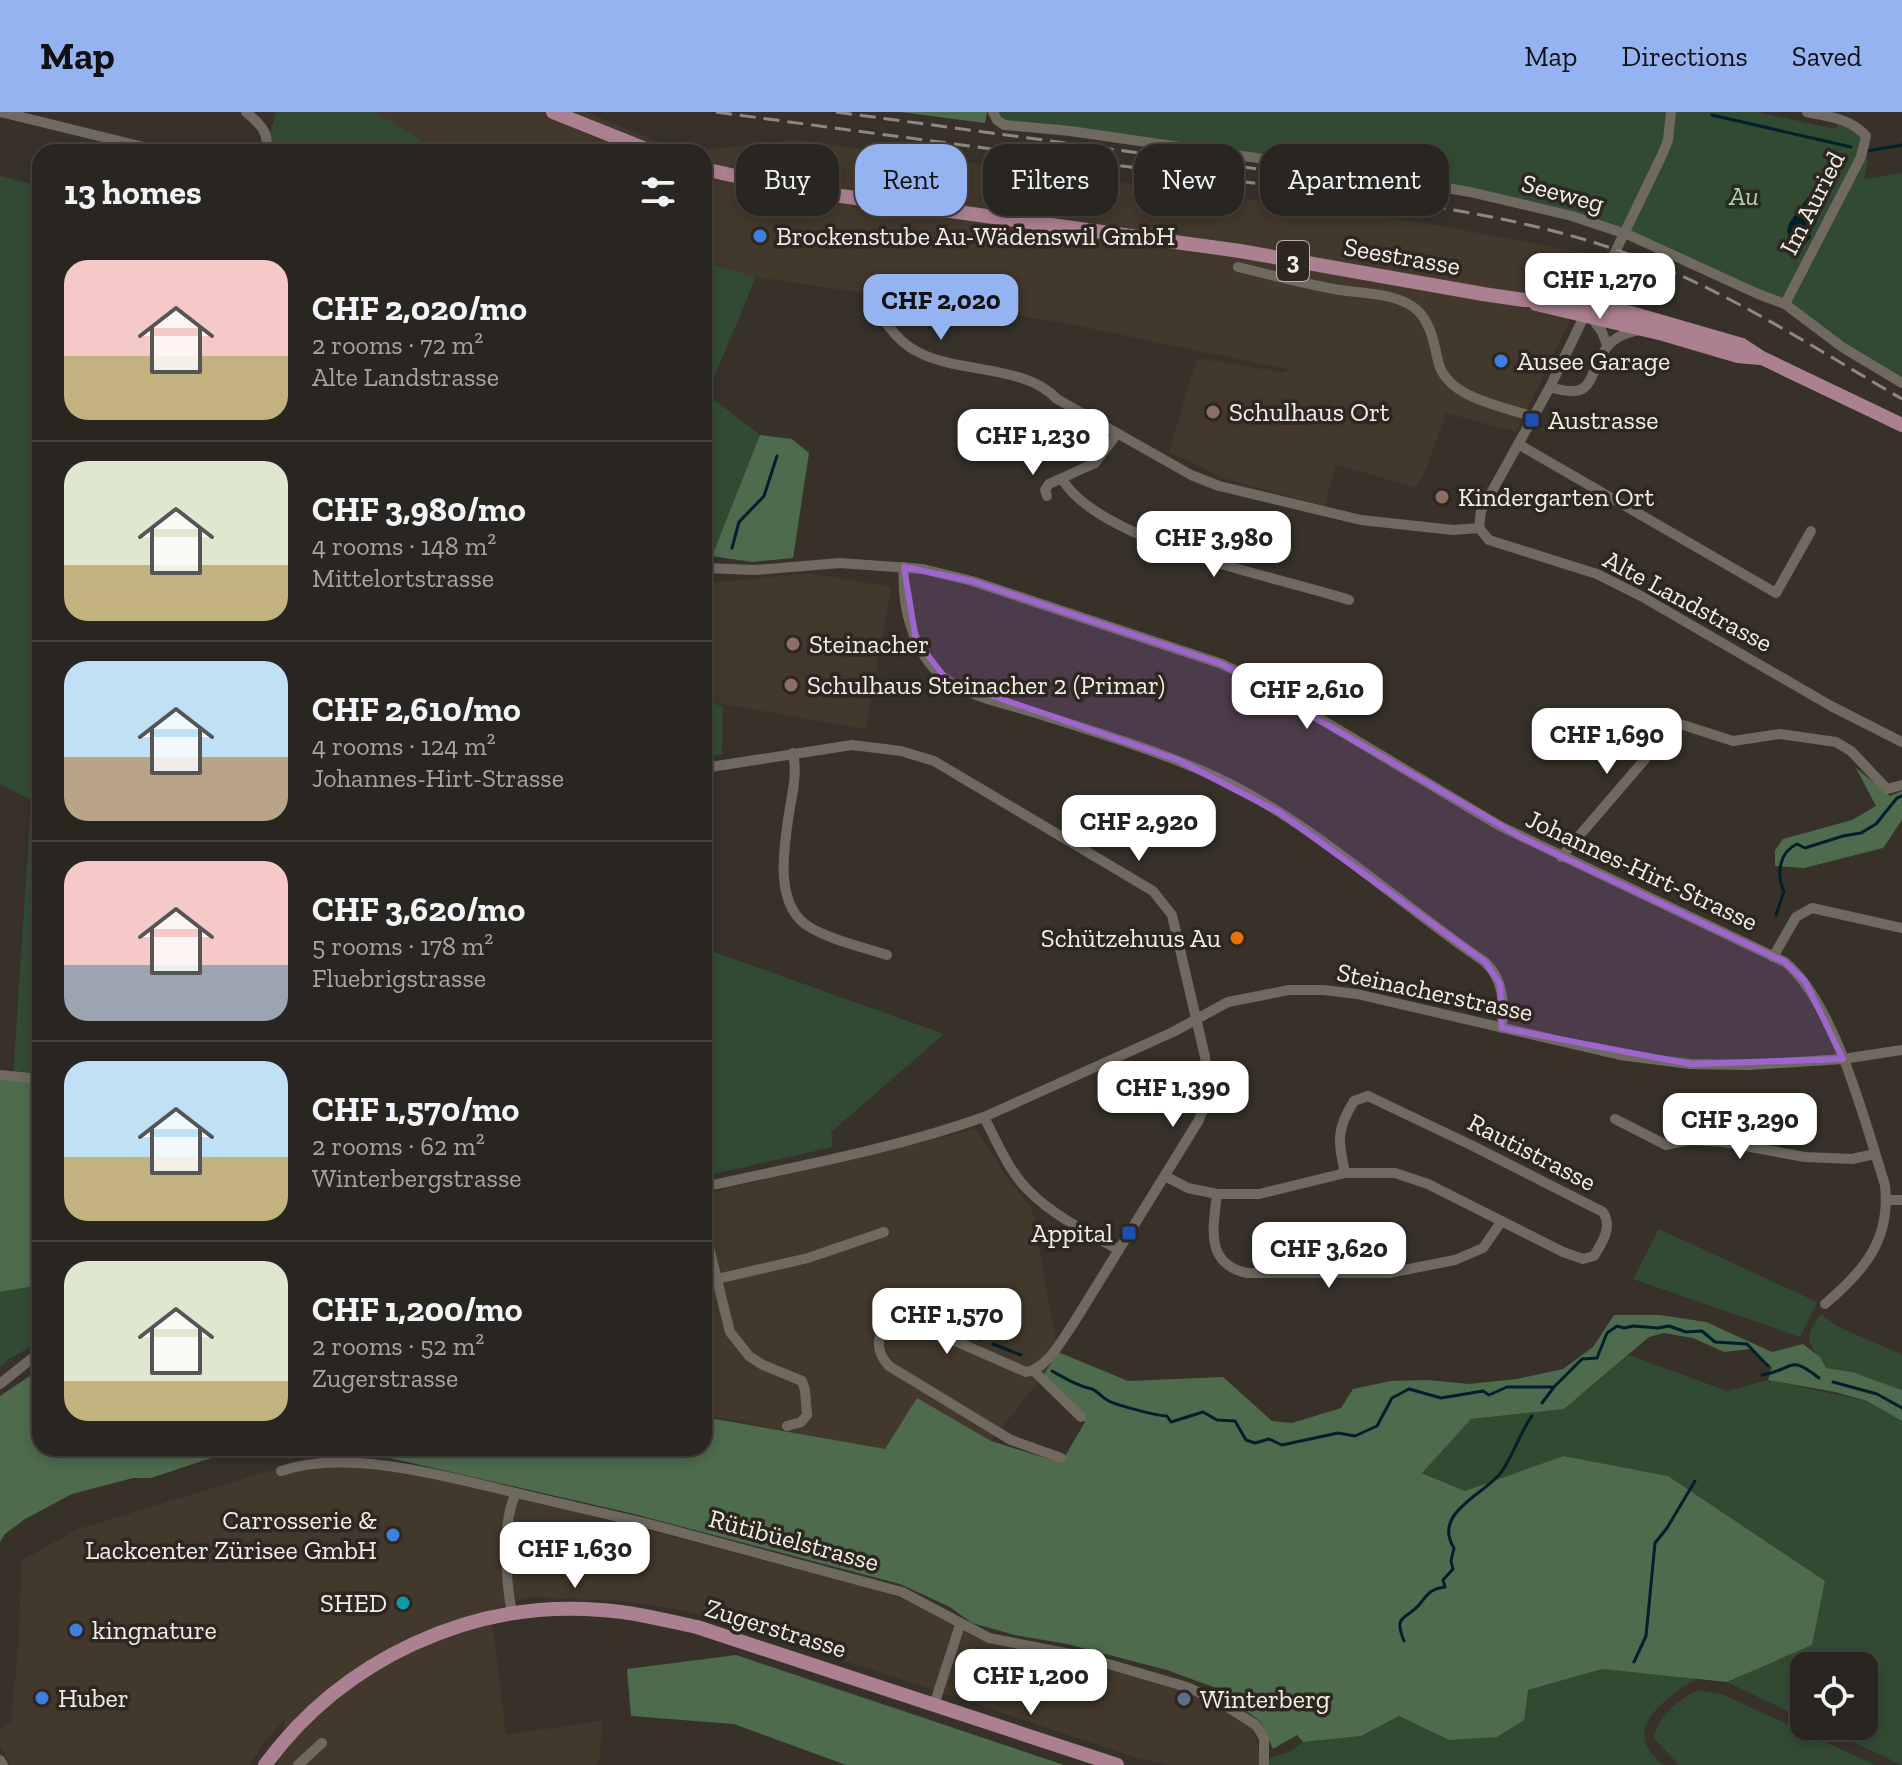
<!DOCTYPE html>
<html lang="en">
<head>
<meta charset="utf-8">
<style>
  body { margin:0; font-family:"Zilla Slab",serif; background:#35312d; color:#f1f3f6; height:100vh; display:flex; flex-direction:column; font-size:30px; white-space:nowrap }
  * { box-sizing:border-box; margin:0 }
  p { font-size:26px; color:#a5a5a5 }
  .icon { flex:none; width:44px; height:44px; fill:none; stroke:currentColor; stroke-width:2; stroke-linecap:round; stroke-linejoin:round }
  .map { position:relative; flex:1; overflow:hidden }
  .details { position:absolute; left:32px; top:32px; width:680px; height:1312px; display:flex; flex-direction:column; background:#292520; border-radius:24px; box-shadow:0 4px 12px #0003,0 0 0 2px #45423e }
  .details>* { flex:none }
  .top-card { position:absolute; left:736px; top:32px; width:760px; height:72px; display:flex; gap:16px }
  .fabs { position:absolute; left:1790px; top:1540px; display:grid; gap:16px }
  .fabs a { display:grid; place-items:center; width:88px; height:88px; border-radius:16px; background:#292520; box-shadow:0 4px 12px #0003,0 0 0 2px #45423e; font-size:40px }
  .price { position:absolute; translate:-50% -68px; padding:0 18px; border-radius:16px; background:#fff; color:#222; font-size:26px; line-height:52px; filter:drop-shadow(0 2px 4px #0008) }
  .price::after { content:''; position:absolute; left:50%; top:48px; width:24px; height:18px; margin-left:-12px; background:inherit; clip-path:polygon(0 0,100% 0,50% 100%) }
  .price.selected { background:#95b2f1; color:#111 }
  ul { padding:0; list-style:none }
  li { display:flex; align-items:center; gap:24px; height:200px; padding:0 32px }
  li+li { border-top:2px solid #45423e }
  li span { display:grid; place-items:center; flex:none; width:224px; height:160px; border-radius:24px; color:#555 }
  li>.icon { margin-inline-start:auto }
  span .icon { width:96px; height:96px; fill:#fffc; stroke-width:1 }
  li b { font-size:34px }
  h2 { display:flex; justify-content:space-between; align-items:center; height:96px; padding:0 32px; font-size:34px }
  .pill { padding:0 28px; border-radius:24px; background:#292520; box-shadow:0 4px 12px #0003,0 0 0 2px #45423e; font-size:28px; line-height:72px }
  .pill.selected { background:#95b2f1; color:#111 }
  header { display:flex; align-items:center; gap:48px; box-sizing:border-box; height:112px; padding:0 40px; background:#95b2f1; color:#111 }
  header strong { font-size:38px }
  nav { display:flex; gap:44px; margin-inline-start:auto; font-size:28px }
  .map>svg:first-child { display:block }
  .built { fill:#42382b }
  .green { fill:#324a32 }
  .forest { fill:#4e6b4e }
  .water { fill:#00202c }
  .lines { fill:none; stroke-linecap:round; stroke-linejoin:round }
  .stream { stroke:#00202c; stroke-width:3 }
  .minor { stroke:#6f6960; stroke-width:10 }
  .major { stroke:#ab8091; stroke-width:14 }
  .rail { stroke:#8d8982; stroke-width:3; stroke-dasharray:16 8; stroke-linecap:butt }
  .marked { fill:#9e66cc; fill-opacity:0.2; stroke:#9e66cc; stroke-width:6; stroke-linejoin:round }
  .shop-dot { fill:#3f7fe0; stroke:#2d2720; stroke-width:3 }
  .education-dot { fill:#8d6e63; stroke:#2d2720; stroke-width:3 }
  .transit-dot { fill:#1a4fb4; stroke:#2d2720; stroke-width:3 }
  .food-dot { fill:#e8710a; stroke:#2d2720; stroke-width:3 }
  .culture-dot { fill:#0f9aa8; stroke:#2d2720; stroke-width:3 }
  .service-dot { fill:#5c6f8a; stroke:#2d2720; stroke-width:3 }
  .labels { text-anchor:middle; stroke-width:7; stroke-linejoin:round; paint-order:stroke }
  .shield { fill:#2d2720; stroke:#b6b2ad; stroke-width:2 }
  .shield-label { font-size:24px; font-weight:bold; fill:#f1eee9 }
  .street-label { font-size:26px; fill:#f1eee9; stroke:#2d2720 }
  .park-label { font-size:26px; font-style:italic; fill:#a4d6a5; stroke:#2d2720 }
  .poi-label { font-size:26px; fill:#f1eee9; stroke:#2d2720; text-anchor:start }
</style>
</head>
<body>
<header>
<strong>Map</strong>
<nav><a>Map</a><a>Directions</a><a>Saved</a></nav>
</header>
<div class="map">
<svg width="1902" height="1653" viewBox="0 0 1902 1653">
  <rect width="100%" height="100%" fill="#37312a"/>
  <g class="built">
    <path d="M376 0H586L683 40 796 28 1414 109 1601 144 1516 320 1446 301 1427 355 1416 376 1336 352 1325 394 1223 366 1169 340 1197 246 1281 260 1291 258 1059 210 756 165 704 150V40H440Z"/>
    <path d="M808 461 891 475 866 617 704 589V469L712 471Z"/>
    <path d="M976 1017 1008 1067 1032 1096 1058 1240 1043 1264 991 1329 917 1287 885 1338 704 1303V1082Z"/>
    <path d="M286 1354 385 1356 510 1382 884 1480 928 1497 978 1527 1119 1560 1199 1584 1252 1615 1261 1643 1259 1653H1168L1141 1647 730 1511 680 1498 621 1489 527 1485 491 1498 506 1623 602 1608 600 1645 595 1653H277L285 1607 263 1632 250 1653H10L0 1633V1618L11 1610 18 1537 22 1448 78 1417Z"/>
  </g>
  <g class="green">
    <path d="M276 0H376L440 40H265Z"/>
    <path d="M993 0H1757L1836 17 1839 7 1866 24 1861 45 1868 47 1864 67 1902 61V271L1799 202 1629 123 1470 80 1004 13Z"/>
    <path d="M0 64 40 74V971L13 968 31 688 0 672Z"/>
    <path d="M704 150 756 165 707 282 760 323 712 444 704 442Z"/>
    <path d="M704 589 723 594 722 643 704 644Z"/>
    <path d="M1634 604 1656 620 1647 633 1625 617Z"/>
    <path d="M704 837 717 841 944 922 831 1020 833 1035 704 1064Z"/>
    <path d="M1659 1117 1817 1190 1800 1225 1633 1167Z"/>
    <path d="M40 1173V1229L9 1247 0 1255V1180Z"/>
    <path d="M1821 1202 1837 1214 1902 1243V1278L1852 1260 1825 1256C1811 1230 1800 1230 1821 1202Z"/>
    <path d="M1629 1243 1727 1279 1768 1268 1867 1289 1902 1308V1653L1819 1614H1864V1554H1804V1607L1727 1570 1812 1533 1825 1469 1668 1364 1563 1344 1465 1379 1422 1360 1471 1307 1564 1297Z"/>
    <path d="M1602 1557 1697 1566C1665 1587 1618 1617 1663 1653H1269L1270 1646 1290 1640 1303 1630 1361 1624 1399 1604 1449 1628 1528 1578Z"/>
    <path d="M1698 1578 1722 1582 1875 1653H1679L1653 1625C1661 1602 1677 1589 1698 1578Z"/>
  </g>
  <g class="forest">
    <path d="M900 0H987L985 11Z"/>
    <path d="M760 323 792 327 809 341 793 446 752 450 712 444Z"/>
    <path d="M1856 656 1890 684 1902 679V708L1883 736 1804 756 1775 754V738L1783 727 1852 708 1876 694Z"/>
    <path d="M0 967 40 971V1173L0 1180Z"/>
    <path d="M1614 1203H1660L1706 1210 1772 1240 1803 1232 1820 1245 1826 1256 1852 1260 1902 1278V1309L1867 1289 1835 1280 1768 1268 1772 1255 1750 1237 1724 1240 1693 1226 1664 1221 1649 1225 1564 1297 1471 1307 1422 1361 1465 1379 1563 1344 1668 1364 1825 1469 1812 1533 1727 1570 1602 1557 1528 1578 1524 1608 1497 1625 1449 1628 1399 1604 1361 1624 1303 1630 1297 1623 1273 1637 1261 1610 1216 1576 1167 1558 1067 1532 1015 1523 972 1511 950 1495 900 1472 630 1401 368 1341 327 1336H704V1305L885 1337 917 1286 991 1329 1061 1351 1085 1310 1043 1264 1058 1240 1128 1269 1223 1265 1272 1309 1292 1311 1341 1296 1353 1277 1391 1269 1427 1268 1469 1272 1517 1267 1563 1257 1593 1235Z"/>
    <path d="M40 1257V1336H299L220 1343 151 1366H133L72 1382 25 1407 5 1422 0 1430V1284Z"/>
    <path d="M736 1543 1064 1653H846L734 1612 631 1604 627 1557Z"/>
  </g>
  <path class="water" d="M1808 85 1816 86 1819 92 1808 113 1811 125 1805 132 1795 133 1787 120 1789 111Z"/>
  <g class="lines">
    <g class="stream">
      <path d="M1712 3 1851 35"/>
      <path d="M1867 39 1902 33"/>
      <path d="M732 436 739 410 764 384 777 344"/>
      <path d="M1776 803 1784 779C1776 763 1779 740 1797 732L1805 736 1843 724 1861 721 1876 712 1897 686 1902 684"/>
      <path d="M922 1199 981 1228"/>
      <path d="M993 1232 1021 1243"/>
      <path d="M1052 1259C1066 1267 1078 1274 1092 1277 1097 1279 1102 1285 1107 1288 1115 1293 1158 1304 1167 1304L1171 1310 1203 1300 1217 1308 1235 1309 1246 1328 1255 1331 1269 1327 1282 1333 1338 1321 1355 1324 1377 1314 1392 1286 1409 1277 1441 1286 1483 1279 1489 1283 1507 1275H1554"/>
      <path d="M1762 1263C1795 1258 1787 1241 1819 1266"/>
      <path d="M1833 1270 1877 1282 1902 1296"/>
      <path d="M1542 1291 1554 1275 1582 1247 1597 1246 1607 1221 1617 1214 1624 1216 1633 1214 1658 1216 1669 1214 1686 1220 1702 1219 1715 1230 1747 1232 1768 1254"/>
      <path d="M1404 1529C1393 1502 1406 1508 1419 1493 1428 1482 1430 1477 1445 1475L1443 1468 1453 1457 1451 1449 1454 1436C1431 1400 1488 1381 1502 1359 1514 1342 1520 1320 1532 1304"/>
      <path d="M1634 1550 1646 1524 1655 1431 1667 1416 1695 1369"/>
    </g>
    <g class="minor">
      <path d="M1 0 164 40"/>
      <path d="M246 0C260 12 271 21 265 40"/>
      <path d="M993 0 997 8 1004 13 1070 19 1353 60 1470 80 1572 104 1629 123 1758 182 1785 192 1842 235 1902 271"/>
      <path d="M1238 155C1270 163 1302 171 1334 177 1360 182 1397 180 1417 198 1431 211 1434 231 1438 249 1446 286 1502 294 1534 305"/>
      <path d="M1785 192 1861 45 1866 24C1850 6 1829 5 1807 0"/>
      <path d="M877 199C889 215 899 230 916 239 957 262 1024 252 1057 287L1191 363 1219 374 1361 408 1453 418 1479 416"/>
      <path d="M1592 206 1602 220 1607 233"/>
      <path d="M1550 275C1597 290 1586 263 1607 235 1614 225 1629 220 1640 218"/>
      <path d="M1518 332 1776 481 1811 419"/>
      <path d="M1062 367C1100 431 1278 465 1349 488"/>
      <path d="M1047 384 1045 378 1049 372 1095 351 1117 322"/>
      <path d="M1479 416 1489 428 1597 462 1641 484 1831 594 1902 630"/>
      <path d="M1479 416 1481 399 1550 275 1662 43 1668 28 1671 0"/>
      <path d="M904 455C901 493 913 541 943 565 970 586 1008 592 1039 602 1099 621 1159 639 1216 665 1314 711 1396 790 1485 850 1504 868 1504 891 1502 916"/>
      <path d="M704 456 756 458 840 451 923 457 972 469 1222 552 1255 568 1500 714 1785 850C1835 891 1865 1010 1885 1073 1891 1128 1864 1159 1825 1192"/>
      <path d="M793 641C798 664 791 686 788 708 783 742 775 796 811 816 834 829 863 835 887 843"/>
      <path d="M704 656 852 633 901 639 934 649 1153 779 1172 803 1205 945 1209 981 1199 1008 1073 1212C1061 1229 1047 1257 1026 1260L907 1208C879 1209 870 1234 889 1254L1011 1328 1061 1346"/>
      <path d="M1561 745 1664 625 1680 612 1733 629 1780 622 1836 630 1851 639 1887 677 1902 673"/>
      <path d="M1773 845 1796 805 1812 796 1902 816"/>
      <path d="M0 963 40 967"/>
      <path d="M984 1005C997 1030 1009 1060 1030 1080 1054 1104 1089 1121 1119 1138"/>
      <path d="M1615 1007 1666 1033 1689 1028 1723 1030 1805 1045 1852 1047 1875 1042"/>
      <path d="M1165 1064 1188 1076 1217 1082H1259L1345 1061H1395L1428 1072 1563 1140 1583 1147 1594 1144C1602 1131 1613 1115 1603 1100L1475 1035 1368 984 1354 989C1336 1018 1338 1028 1345 1061"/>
      <path d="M704 1075C798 1054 894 1037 984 1005L1173 920 1228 890 1289 878H1324L1357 882 1620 943 1690 952 1749 953 1843 947 1902 938"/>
      <path d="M1217 1082C1213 1117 1205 1152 1247 1161H1389L1455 1148 1483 1136 1501 1110"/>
      <path d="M1887 1088H1902"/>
      <path d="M704 1115 730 1220 749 1244 763 1253 802 1269 805 1278 807 1303 801 1310 787 1314"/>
      <path d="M704 1170 808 1146 884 1120"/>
      <path d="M1034 1259 1081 1305"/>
      <path d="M0 1272 40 1240"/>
      <path d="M281 1359C347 1336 449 1365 516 1381"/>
      <path d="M512 1502C506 1469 501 1411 516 1381L649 1412 902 1480 989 1526 1081 1544 1187 1575 1218 1589 1256 1613 1264 1626V1653"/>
      <path d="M934 1593 960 1513"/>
      <path d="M0 1648 3 1653"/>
      <path d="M298 1653 322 1631"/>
    </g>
    <g class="major">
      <path d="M553 0 653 40"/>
      <path d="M704 57 798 78 1240 139 1483 182 1524 188H1557L1631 201 1742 233 1762 246 1902 313"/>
      <path d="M1536 192 1663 222 1738 244 1760 246"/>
      <path d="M265 1653C342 1548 471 1487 601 1498 633 1500 665 1508 697 1515L1117 1653"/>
    </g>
    <g class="rail">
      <path d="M716 0C892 24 1068 47 1245 70 1365 86 1489 96 1605 134 1711 168 1806 231 1902 287"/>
      <path d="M836 0 1273 59 1386 78"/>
    </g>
  </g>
  <path class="marked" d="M904 455 972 469 1222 552 1523 726 1785 850 1805 869 1843 947 1690 952 1502 916 1500 872 1485 850 1280 701 1178 648 947 568 916 528Z"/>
  <g class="shop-dot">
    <circle cx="760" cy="124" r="8"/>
    <circle cx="1501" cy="249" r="8"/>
    <circle cx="393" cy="1423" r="8"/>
    <circle cx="76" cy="1518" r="8"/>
    <circle cx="42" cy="1586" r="8"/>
  </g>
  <g class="education-dot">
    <circle cx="1213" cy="300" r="8"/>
    <circle cx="1442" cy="385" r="8"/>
    <circle cx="793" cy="532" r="8"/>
    <circle cx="791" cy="573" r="8"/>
  </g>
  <g class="transit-dot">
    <rect x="1524" y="300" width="16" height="16" rx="4"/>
    <rect x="1121" y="1113" width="16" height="16" rx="4"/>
  </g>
  <circle class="food-dot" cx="1237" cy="826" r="8"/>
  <circle class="culture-dot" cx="403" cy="1491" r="8"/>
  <circle class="service-dot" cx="1184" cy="1587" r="8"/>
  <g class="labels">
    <rect class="shield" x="1277" y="129" width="32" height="40" rx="6"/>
    <g class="shield-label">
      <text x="1293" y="157">3</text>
    </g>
    <g class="street-label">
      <text transform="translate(1563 81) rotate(15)" y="9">Seeweg</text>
      <text transform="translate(1812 91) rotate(-63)" y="9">Im Auried</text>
      <text transform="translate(1402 144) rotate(10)" y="9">Seestrasse</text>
      <text transform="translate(1688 489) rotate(28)" y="9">Alte Landstrasse</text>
      <text transform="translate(1642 758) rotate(25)" y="9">Johannes-Hirt-Strasse</text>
      <text transform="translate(1435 880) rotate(12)" y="9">Steinacherstrasse</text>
      <text transform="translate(1532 1040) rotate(27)" y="9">Rautistrasse</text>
      <text transform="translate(794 1428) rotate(15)" y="9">Rütibüelstrasse</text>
      <text transform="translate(776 1516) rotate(17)" y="9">Zugerstrasse</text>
    </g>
    <g class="park-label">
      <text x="1744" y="93">Au</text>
    </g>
    <g class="poi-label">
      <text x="776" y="133">Brockenstube Au-Wädenswil GmbH</text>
      <text x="1517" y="258">Ausee Garage</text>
      <text x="1229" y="309">Schulhaus Ort</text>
      <text x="1548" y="317">Austrasse</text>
      <text x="1458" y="394">Kindergarten Ort</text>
      <text x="809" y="541">Steinacher</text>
      <text x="807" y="582">Schulhaus Steinacher 2 (Primar)</text>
      <text x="1221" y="835" text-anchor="end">Schützehuus Au</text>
      <text x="1113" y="1130" text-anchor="end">Appital</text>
      <text x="377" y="1417" text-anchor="end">Carrosserie &amp;<tspan x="377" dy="30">Lackcenter Zürisee GmbH</tspan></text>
      <text x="387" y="1500" text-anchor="end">SHED</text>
      <text x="92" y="1527">kingnature</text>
      <text x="58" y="1595">Huber</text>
      <text x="1200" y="1596">Winterberg</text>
    </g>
  </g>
</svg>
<div class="fabs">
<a><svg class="icon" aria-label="locate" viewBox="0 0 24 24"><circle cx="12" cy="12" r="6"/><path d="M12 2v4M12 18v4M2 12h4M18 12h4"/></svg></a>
</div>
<b class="price" style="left:1600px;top:209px">CHF 1,270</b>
<b class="price selected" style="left:941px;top:230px">CHF 2,020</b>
<b class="price" style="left:1033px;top:365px">CHF 1,230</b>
<b class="price" style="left:1214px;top:467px">CHF 3,980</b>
<b class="price" style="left:1307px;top:619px">CHF 2,610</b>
<b class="price" style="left:1607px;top:664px">CHF 1,690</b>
<b class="price" style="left:1139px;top:751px">CHF 2,920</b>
<b class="price" style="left:1173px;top:1017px">CHF 1,390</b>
<b class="price" style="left:1740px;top:1049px">CHF 3,290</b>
<b class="price" style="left:1329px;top:1178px">CHF 3,620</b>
<b class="price" style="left:947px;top:1244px">CHF 1,570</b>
<b class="price" style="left:575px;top:1478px">CHF 1,630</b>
<b class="price" style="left:1031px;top:1605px">CHF 1,200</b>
<div class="top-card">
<a class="pill">Buy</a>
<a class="pill selected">Rent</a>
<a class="pill">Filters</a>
<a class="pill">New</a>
<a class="pill">Apartment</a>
</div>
<section class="details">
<h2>13 homes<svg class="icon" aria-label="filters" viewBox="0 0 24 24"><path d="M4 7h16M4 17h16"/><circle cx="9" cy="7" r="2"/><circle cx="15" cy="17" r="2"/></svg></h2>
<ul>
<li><span style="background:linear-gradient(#f6c9c9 60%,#c2b280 0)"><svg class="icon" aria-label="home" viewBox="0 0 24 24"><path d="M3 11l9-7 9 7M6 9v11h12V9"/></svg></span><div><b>CHF 2,020/mo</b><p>2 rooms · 72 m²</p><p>Alte Landstrasse</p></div></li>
<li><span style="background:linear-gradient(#dfe7d0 65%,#c2b280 0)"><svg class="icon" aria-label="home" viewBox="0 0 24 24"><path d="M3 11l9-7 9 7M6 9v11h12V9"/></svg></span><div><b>CHF 3,980/mo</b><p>4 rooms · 148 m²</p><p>Mittelortstrasse</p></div></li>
<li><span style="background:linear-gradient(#bfe0f5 60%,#b9a48a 0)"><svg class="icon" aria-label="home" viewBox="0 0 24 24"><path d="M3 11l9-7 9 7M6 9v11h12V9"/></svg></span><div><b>CHF 2,610/mo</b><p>4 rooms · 124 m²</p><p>Johannes-Hirt-Strasse</p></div></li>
<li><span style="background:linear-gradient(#f6c9c9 65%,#9aa5b1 0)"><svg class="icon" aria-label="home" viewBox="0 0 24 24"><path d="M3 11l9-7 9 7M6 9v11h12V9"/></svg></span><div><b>CHF 3,620/mo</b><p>5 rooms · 178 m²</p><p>Fluebrigstrasse</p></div></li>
<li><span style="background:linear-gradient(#bfe0f5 60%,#c2b280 0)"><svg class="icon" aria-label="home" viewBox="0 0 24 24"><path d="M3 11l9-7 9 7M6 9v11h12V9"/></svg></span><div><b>CHF 1,570/mo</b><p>2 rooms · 62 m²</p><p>Winterbergstrasse</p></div></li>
<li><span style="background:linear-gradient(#dfe7d0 75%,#c2b280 0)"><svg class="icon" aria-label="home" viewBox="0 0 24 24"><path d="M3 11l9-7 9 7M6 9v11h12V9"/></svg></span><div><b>CHF 1,200/mo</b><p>2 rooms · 52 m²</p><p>Zugerstrasse</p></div></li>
</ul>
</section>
</div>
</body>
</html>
